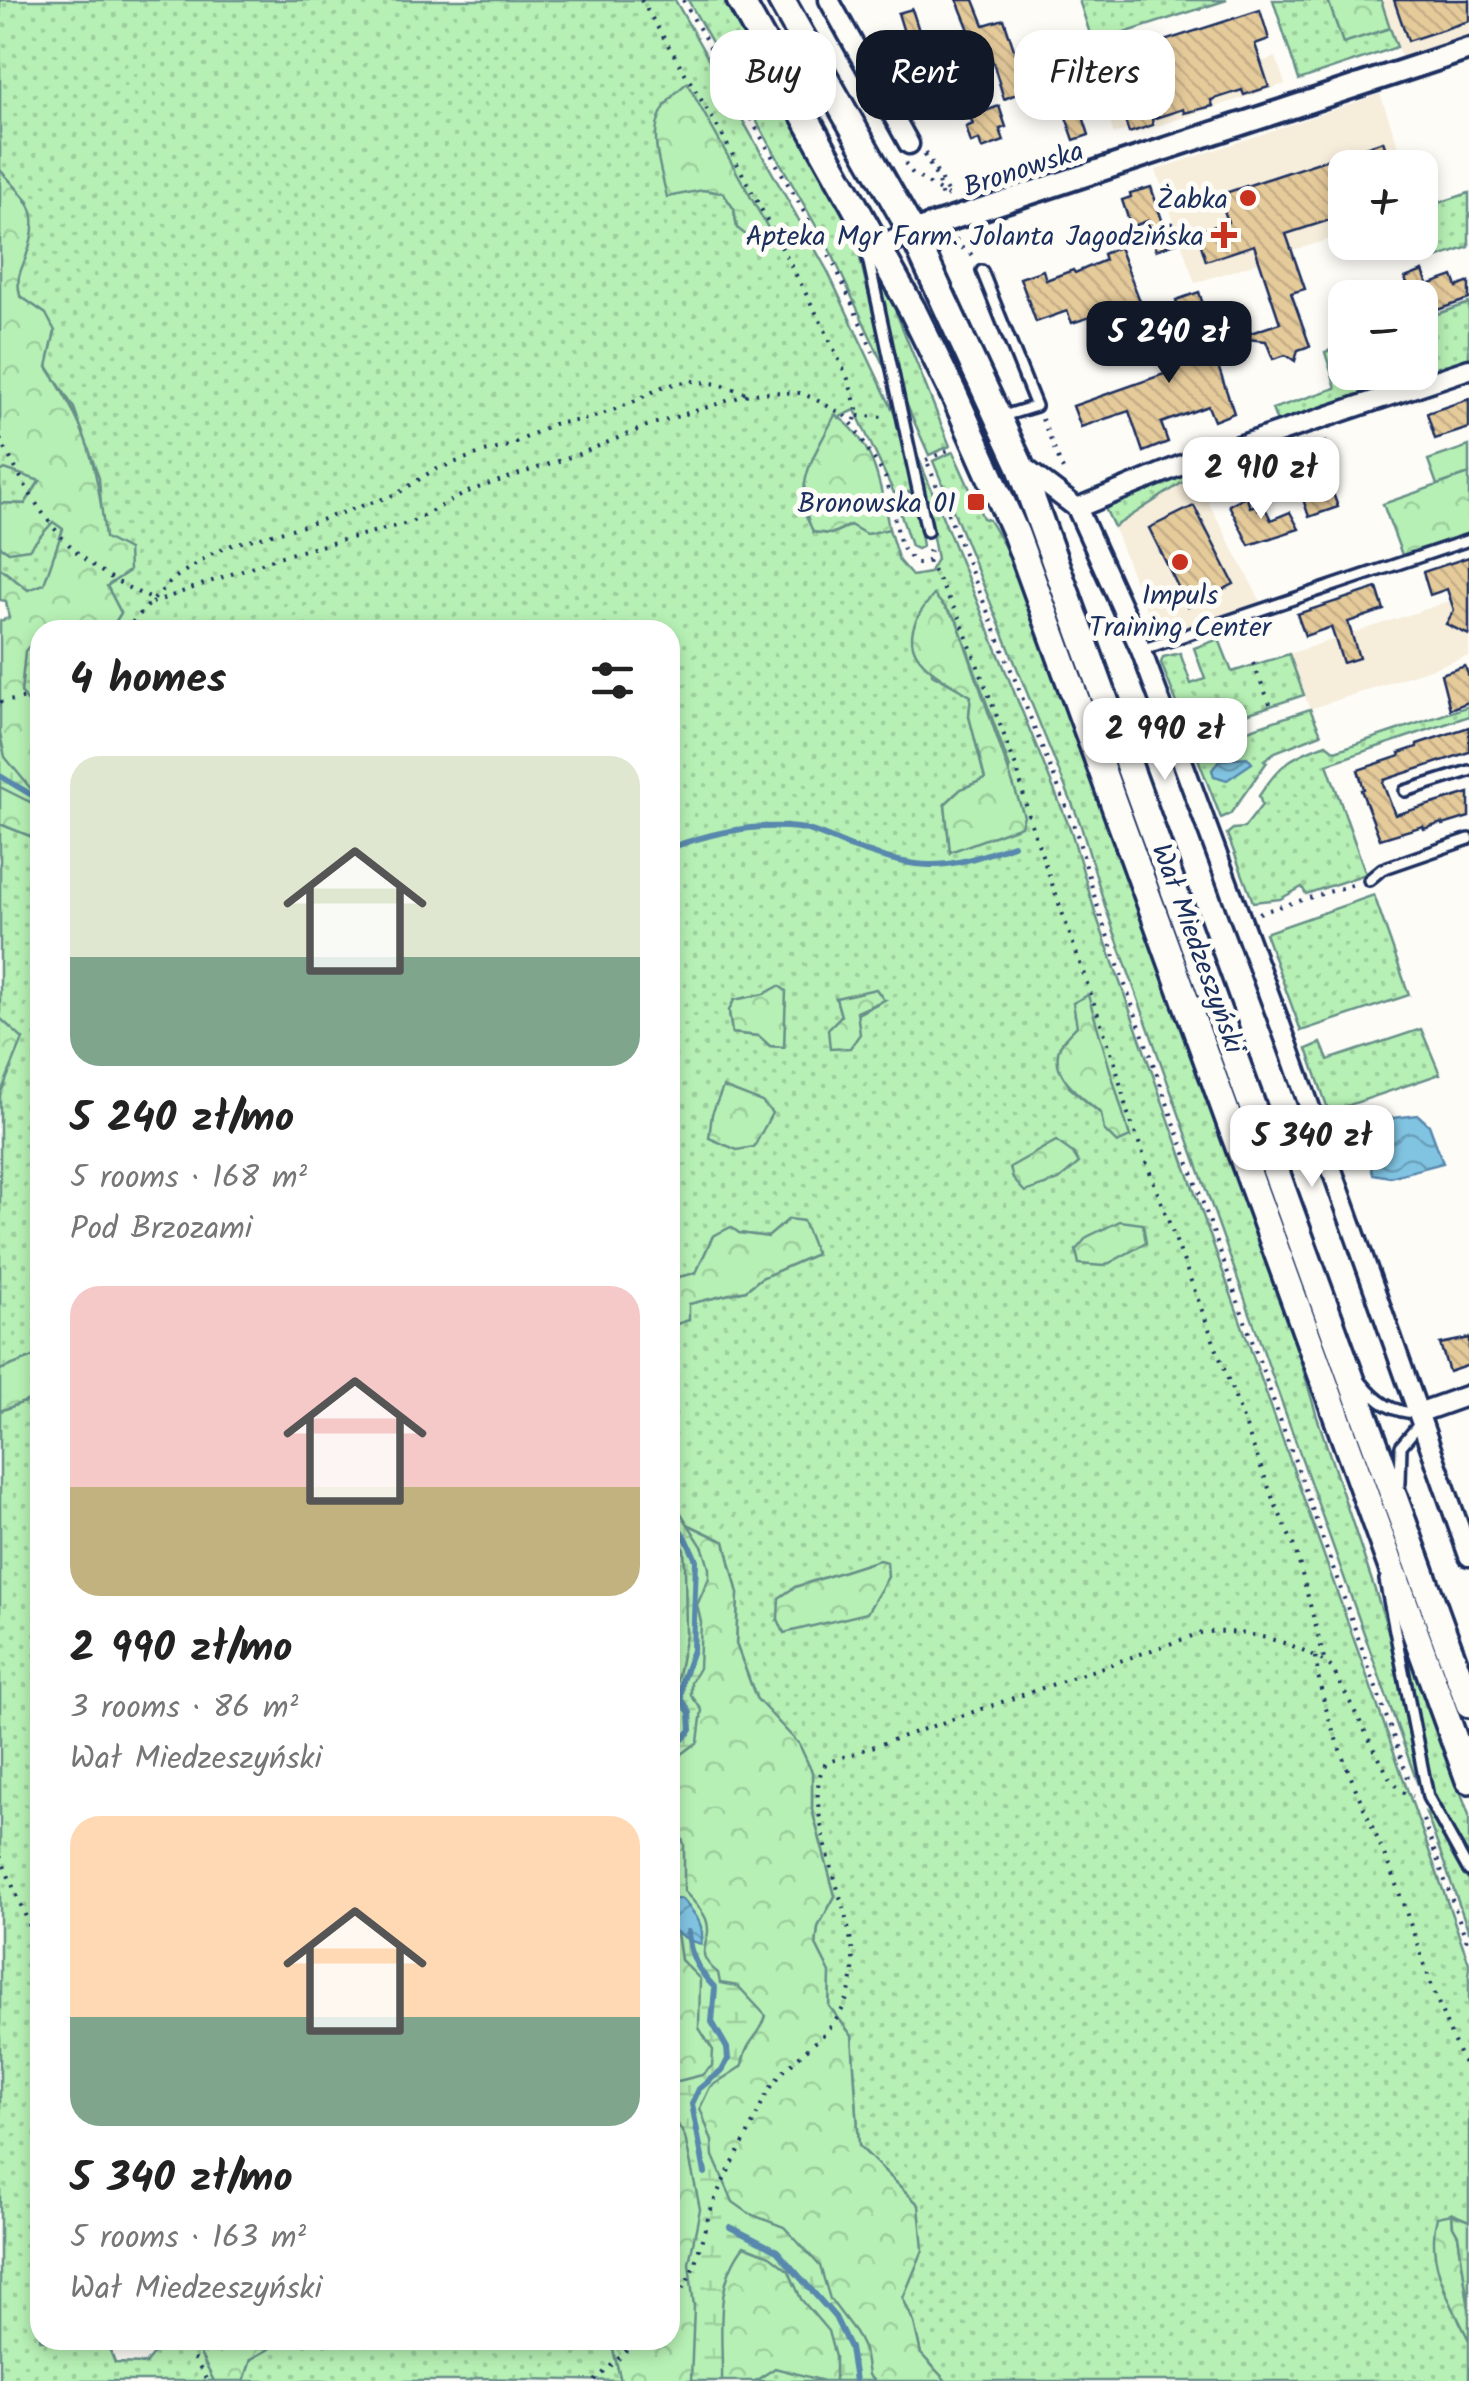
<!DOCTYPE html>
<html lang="en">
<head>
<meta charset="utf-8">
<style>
  body { margin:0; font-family:Kalam,sans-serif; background:#f2f2f2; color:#222; height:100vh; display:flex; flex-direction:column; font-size:38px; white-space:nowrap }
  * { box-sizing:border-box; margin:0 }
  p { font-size:32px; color:#767676 }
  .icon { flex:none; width:55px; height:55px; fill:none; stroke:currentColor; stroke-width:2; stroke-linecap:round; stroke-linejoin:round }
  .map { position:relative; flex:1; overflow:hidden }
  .sheet { position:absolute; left:30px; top:620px; width:650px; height:1730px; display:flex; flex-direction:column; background:#fff; border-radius:30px; box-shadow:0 5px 15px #0003 }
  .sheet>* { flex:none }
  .hud { position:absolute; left:710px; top:30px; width:608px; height:90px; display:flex; gap:20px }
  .buttons { position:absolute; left:1328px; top:150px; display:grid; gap:20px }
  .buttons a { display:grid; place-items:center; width:110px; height:110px; border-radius:20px; background:#fff; box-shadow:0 5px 15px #0003; font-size:50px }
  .price { position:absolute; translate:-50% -85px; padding:0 22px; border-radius:20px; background:#fff; color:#222; font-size:32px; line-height:65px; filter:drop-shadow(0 2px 5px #0008) }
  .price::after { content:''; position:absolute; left:50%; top:60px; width:30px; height:22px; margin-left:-15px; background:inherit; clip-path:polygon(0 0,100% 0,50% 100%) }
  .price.selected { background:#111827; color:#fff }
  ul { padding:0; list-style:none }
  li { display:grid; align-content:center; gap:20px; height:530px; padding:0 40px }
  li span { display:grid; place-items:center; height:310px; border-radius:30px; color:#555 }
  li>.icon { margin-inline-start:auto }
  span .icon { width:180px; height:180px; fill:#fffc; stroke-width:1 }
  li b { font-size:42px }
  h2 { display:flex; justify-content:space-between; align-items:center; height:120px; padding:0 40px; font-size:42px }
  .tag { padding:0 35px; border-radius:30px; background:#fff; box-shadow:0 5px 15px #0003; font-size:35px; line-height:90px }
  .tag.selected { background:#111827; color:#fff }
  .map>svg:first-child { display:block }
  .built { fill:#f6eddb }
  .grass { fill:url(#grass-dots); stroke:#689089; stroke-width:2.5; fill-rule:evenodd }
  .forest { fill:url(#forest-crowns); stroke:#689089; stroke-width:2.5 }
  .wetland { fill:url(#wetland-marsh); stroke:#689089; stroke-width:2.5 }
  .green { fill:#b6f0b4; stroke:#689089; stroke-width:2.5 }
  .water { fill:url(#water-waves); stroke:#5888ad; stroke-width:2.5 }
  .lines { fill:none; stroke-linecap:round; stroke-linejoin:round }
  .stream { stroke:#5888ad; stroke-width:6 }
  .building { fill:url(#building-back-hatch); stroke:#1b2f5e; stroke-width:2.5 }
  .service-casing { stroke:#1b2f5e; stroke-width:16 }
  .minor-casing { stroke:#1b2f5e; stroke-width:25 }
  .tertiary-casing { stroke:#1b2f5e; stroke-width:28 }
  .secondary-casing { stroke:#1b2f5e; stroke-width:32 }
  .path { stroke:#1b2f5e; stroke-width:4; stroke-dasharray:2.5 8; stroke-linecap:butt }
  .service { stroke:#fdfcf7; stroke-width:9 }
  .minor { stroke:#fdfcf7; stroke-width:18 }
  .tertiary { stroke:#fdfcf7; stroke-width:20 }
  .secondary { stroke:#fdfcf7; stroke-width:25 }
  .poi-dot { fill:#c8321e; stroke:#fdfcf7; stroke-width:4 }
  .labels { text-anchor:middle; stroke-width:10; stroke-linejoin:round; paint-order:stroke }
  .street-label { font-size:28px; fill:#1b2f5e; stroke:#fdfcf7 }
  .poi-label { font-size:28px; fill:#1b2f5e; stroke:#fdfcf7; text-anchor:end }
</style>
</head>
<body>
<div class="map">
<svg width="1469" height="2381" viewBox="0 0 1469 2381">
  <defs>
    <pattern id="grass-dots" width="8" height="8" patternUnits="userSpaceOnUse" patternTransform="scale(2.5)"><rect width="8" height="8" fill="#b6f0b4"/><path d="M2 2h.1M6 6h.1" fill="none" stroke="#9cce9d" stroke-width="1.8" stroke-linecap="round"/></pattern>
    <pattern id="forest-crowns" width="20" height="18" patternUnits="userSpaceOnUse" patternTransform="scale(2.5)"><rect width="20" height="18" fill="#b6f0b4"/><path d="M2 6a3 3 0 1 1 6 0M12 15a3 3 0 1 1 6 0" fill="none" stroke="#9cce9d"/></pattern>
    <pattern id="wetland-marsh" width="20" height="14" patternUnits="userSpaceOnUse" patternTransform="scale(2.5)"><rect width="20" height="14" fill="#b6f0b4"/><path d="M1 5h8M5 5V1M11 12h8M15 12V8" fill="none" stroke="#9cce9d"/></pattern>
    <pattern id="water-waves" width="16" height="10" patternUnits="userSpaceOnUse" patternTransform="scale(2.5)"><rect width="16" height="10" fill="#81c4e2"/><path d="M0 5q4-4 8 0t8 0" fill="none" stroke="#69a0ba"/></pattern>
    <pattern id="building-back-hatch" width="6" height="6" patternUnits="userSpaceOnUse" patternTransform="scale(2.5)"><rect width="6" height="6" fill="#e5ca9a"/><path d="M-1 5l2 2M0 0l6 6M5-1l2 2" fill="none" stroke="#c4ae87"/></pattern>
  </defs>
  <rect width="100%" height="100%" fill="#fdfcf7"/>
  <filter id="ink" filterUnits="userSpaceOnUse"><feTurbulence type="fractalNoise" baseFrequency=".01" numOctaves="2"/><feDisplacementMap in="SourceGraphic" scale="20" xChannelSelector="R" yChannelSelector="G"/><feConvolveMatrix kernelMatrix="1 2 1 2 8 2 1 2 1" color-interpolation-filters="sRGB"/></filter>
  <g filter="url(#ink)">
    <g class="built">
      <path d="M1381 0H1469V36L1401 58Z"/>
      <path d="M1276 57 1285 84 1133 134 1127 130 1114 134 1106 112Z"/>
      <path d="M1380 94 1406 167 1345 168V234L1195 283 1156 170Z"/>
      <path d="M1194 475 1261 602 1157 637 1114 528Z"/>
      <path d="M1469 595V656L1310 709 1289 654Z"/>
    </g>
    <g class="grass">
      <path d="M0 0H675L827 270 896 417 918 516 909 492 894 493 855 410 840 417 836 415 805 515 814 532 831 534 851 525 866 534 889 529 899 561 912 576 929 573 937 559 918 457 1071 831 1096 915 1469 1963V2221L1452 2214 1444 2289 1469 2340V2381H946L921 2354 914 2323 902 2298 909 2281 919 2205 859 2146 852 2036 829 2006 830 1974 816 1945 818 1927 835 1896 812 1810V1772L756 1698 736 1644 738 1594 725 1542 687 1524 670 1496V1326L688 1320V1304L746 1290 761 1278 816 1254 789 1219 768 1237 739 1233 713 1236 696 1273 670 1279V630H110L121 613 107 586 99 478 74 408 47 366 46 314 20 296 16 278 26 256 29 202 0 170ZM686 83 768 230 737 228 734 209 724 193 703 190ZM934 596 957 621 1010 768 950 852 945 804 961 789 985 779 969 716 971 696 932 674ZM764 994 784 1025V1047L770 1046 759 1036 732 1033 729 1011 734 1000ZM1087 996 1130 1137 1104 1130 1101 1114 1069 1087 1060 1046 1077 1026ZM836 998 884 1000 829 1029 841 1016ZM879 1560 778 1619 795 1587Z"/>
      <path d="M688 0H725L851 221 888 375 833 256Z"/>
      <path d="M1079 0H1227L1093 43Z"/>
      <path d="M1273 0H1328L1343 43 1390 28 1397 47 1299 80Z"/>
      <path d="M1469 193V247L1424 262 1418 243 1420 209Z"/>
      <path d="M881 275 950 446 929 455 906 403 878 276Z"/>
      <path d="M1469 303V359L1277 422 1272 409 1336 388 1325 352 1345 345V372H1420V320Z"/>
      <path d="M936 307 1006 467 1001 468 928 311Z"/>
      <path d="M953 452 983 518 989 520 1011 557 1284 1304 1317 1417 1390 1635 1420 1775 1417 1782 1106 909 1080 823 933 461Z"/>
      <path d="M5 469 40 480 25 504 0 503V472Z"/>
      <path d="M1192 469 1194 475 1114 527 1105 508Z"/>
      <path d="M54 521 63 529 45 584 28 590 0 568V546L9 552Z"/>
      <path d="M40 633V696L27 702 21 692 25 650Z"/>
      <path d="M1219 639 1232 672 1289 654 1304 695 1189 733 1161 663 1163 657 1180 653 1191 684 1205 679 1194 648Z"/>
      <path d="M1469 706V716L1327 764 1366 874 1306 894 1302 887 1280 899 1253 902 1227 834 1233 829 1244 828 1262 805 1259 796C1280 764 1290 757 1326 744L1335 751Z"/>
      <path d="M1310 709 1321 734 1275 752 1264 760 1267 762 1230 814 1221 818 1194 748Z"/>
      <path d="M0 824 40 840V1358L36 1356 0 1370Z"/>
      <path d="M1374 895 1409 995 1301 1031 1265 933Z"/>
      <path d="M1421 1029 1440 1074 1329 1112 1307 1049 1321 1043 1328 1060Z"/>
      <path d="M40 1396V2340H106L115 2363 145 2364 159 2347V2340H193L214 2381H0V1411Z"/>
      <path d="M1402 1630 1469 1815V1859L1434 1795Z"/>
      <path d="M1426 1813 1435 1819 1469 1880V1932Z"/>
      <path d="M285 2340H587L588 2346 613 2349 621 2381 478 2378 469 2381H244L251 2359Z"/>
      <path d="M775 2368 824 2379V2381H755Z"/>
    </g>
    <g class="forest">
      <path d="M1328 0H1381L1390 28 1343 43Z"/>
      <path d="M687 83 769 230 750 238 737 228 734 209 723 193 703 190 667 197C656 148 642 118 687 83Z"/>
      <path d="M0 170C30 203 43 210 26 257 20 273 16 278 20 296L46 314 55 331 47 367C87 427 98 466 105 538L128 550 129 571 107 586 121 613 110 630 44 629 25 651 21 692 27 701 40 696V801L36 804 40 807V840L0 824V621L9 618 6 601 0 600V568L28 590 44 584 63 529 53 522 29 549 9 552 0 546V503L25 504 40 481 5 469 0 472Z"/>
      <path d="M835 415C873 437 882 489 889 529L866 534 850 525 831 534 813 532C791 484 814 457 835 415Z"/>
      <path d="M1469 474V533L1402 555 1383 504Z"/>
      <path d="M909 492 918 516 923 546 917 549 911 546 894 493Z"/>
      <path d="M934 595 957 621 1024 816 1021 826 950 852 945 804 961 789 985 779 969 716 971 696C926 669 885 648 934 595Z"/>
      <path d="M779 986 786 991 784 1047 770 1046 759 1036 732 1033 729 1011 734 1000 764 994Z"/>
      <path d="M876 989 884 1000 857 1012 860 1034 850 1048 830 1049 828 1029 841 1016 836 998Z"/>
      <path d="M1088 995 1130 1137 1117 1143 1104 1130 1101 1113C1082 1097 1048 1076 1060 1046 1063 1039 1072 1031 1077 1026L1073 1003Z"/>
      <path d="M1 1019 23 1039 0 1095V1019Z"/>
      <path d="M723 1087 762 1102 772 1113 754 1147 737 1150 709 1138 712 1114Z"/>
      <path d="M1056 1141 1073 1153 1079 1163 1059 1180 1025 1192 1013 1179 1010 1167Z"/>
      <path d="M789 1219 803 1221 816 1254 761 1278 746 1290 689 1304V1320L670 1326V1279L696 1273 713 1236 731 1227 739 1233 768 1237Z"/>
      <path d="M1120 1221 1143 1224 1146 1243 1104 1266 1079 1264 1076 1250 1087 1237Z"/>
      <path d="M36 1356 40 1358V1396L0 1411V1370Z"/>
      <path d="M687 1524 725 1542 738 1594 736 1644 756 1698 799 1744 812 1772V1810L835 1896 818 1927 816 1945 830 1973 829 2006 852 2036 859 2146 919 2205 923 2250 903 2298 914 2323 921 2354 946 2381H824L775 2368 755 2381H621L613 2349 588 2346 587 2340H670V1528Z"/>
      <path d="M879 1560 887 1562 888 1577 867 1613 784 1633 778 1619 779 1598 795 1587Z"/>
      <path d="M1452 2214 1453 2226 1458 2235 1469 2308V2340C1450 2302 1425 2260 1437 2217Z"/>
      <path d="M193 2340H285L251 2359 244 2381H214Z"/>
    </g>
    <g class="wetland">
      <path d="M0 734 5 757 31 789 40 793V807L0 787Z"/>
      <path d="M670 1496 703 1548 709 1568V1578L697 1605 701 1622 699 1668 691 1682V1695L702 1710 698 1742 670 1763V1737L677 1735 683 1724 676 1685 686 1635 685 1567 684 1550 670 1528Z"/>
      <path d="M670 1806 684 1844V1891C691 1899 702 1909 706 1919 715 1944 689 1950 718 1973L720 1983 738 1986 766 2016C759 2039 746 2039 742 2066L710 2087 700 2108 712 2141 713 2156 733 2202 750 2214 784 2227 820 2266 830 2299 855 2332 864 2350 868 2375 874 2381H835V2357L828 2331 801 2299 789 2271 770 2256 744 2246C713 2285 723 2333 722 2381H691L694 2307 689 2263 700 2209 685 2137 677 2123 670 2122V2083L702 2075 712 2066 713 2050 699 2028 700 1979 681 1960 677 1933 670 1928Z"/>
      <path d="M1452 2214 1469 2221V2308L1458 2235 1453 2226Z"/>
    </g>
    <path class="green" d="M1469 446V474L1437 485 1428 460Z"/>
    <g class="water">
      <path d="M1247 757 1252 763 1227 780 1214 776 1212 770 1219 760Z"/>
      <path d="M1418 1115 1429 1125 1443 1163 1390 1177 1373 1174 1360 1134 1385 1119Z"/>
      <path d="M670 1899H682C694 1913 706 1924 701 1944L689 1940 670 1928Z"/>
    </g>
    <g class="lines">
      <g class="stream">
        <path d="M0 776 40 800"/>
        <path d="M670 848C710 833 754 823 798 828 815 830 833 840 849 846 922 871 940 872 1013 845"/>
        <path d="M670 1517 686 1538 696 1560 693 1650 682 1681 681 1698 690 1713 691 1730 682 1740 670 1744"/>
        <path d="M688 1932C690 1957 698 1970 715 1988L712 2022 727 2048 728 2059 723 2069 699 2089 692 2104 705 2173"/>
        <path d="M730 2227 777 2251 835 2317 850 2348 855 2381"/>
      </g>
    </g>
    <g class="building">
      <path d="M957 0H974L984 25 1004 19 1020 68 1061 54 1068 72 1260 10 1269 39 1255 44 1269 87 1244 95 1242 90 1211 100 1213 106 1184 113 1183 109 1152 119 1153 125 1129 133 1115 90 1078 101 1089 135 1074 140 1052 77 1023 88 1024 91 1004 99 987 42 938 58 933 42 969 30Z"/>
      <path d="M1394 0H1469V21L1408 41Z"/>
      <path d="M912 9 920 34 906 39 898 13Z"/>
      <path d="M999 106 1006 127 1000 129 1004 141 982 149 979 140 971 143 966 127 973 124 970 117Z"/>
      <path d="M1383 141 1392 168H1345V215L1286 234 1305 289 1291 293 1310 346 1298 350 1295 361 1286 355 1273 359 1266 341 1236 338 1280 323 1254 245 1206 261 1197 232 1228 222 1219 195Z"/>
      <path d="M1151 187 1164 226 1172 223 1178 242 1156 250 1147 221 1131 227 1122 200 1131 197 1130 193Z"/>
      <path d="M1119 247 1140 301 1072 323 1067 311 1036 322 1020 278 1043 270 1046 280 1073 270 1075 273 1105 260 1103 254Z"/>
      <path d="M1423 271 1428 285 1453 276 1457 287 1469 282V299L1420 316V298H1412L1405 278Z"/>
      <path d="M1199 292 1209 323 1204 325 1234 413 1214 421 1208 406 1161 423 1168 442 1143 452 1129 411 1081 427 1073 406 1170 372 1166 360 1192 351 1176 300Z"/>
      <path d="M1469 399V428L1435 439 1427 413Z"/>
      <path d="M1325 442 1336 482 1330 485 1338 507 1309 517 1288 454Z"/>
      <path d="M1246 496 1250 507 1256 505 1258 509 1264 506 1271 520 1290 512 1299 529 1249 545 1229 505Z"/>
      <path d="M1194 506 1234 584 1188 607 1149 528Z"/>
      <path d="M1469 557V635L1446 624 1454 610 1447 589 1430 595 1423 572Z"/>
      <path d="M1377 588 1384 610 1348 622 1359 658 1343 663 1331 627 1305 636 1297 614Z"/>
      <path d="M1465 666 1469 677V702L1450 709 1441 674Z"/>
      <path d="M1469 727V752L1384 780 1383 784 1395 815 1469 793V817L1443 825 1442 823 1424 829 1423 826 1380 839 1361 790 1364 789 1358 770 1400 756 1399 753 1417 747V744Z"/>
      <path d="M1469 1338V1365L1449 1372 1440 1344Z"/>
    </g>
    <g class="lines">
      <defs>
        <g id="service">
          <path d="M865 244 927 531"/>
          <path d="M982 271 1036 406 1000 417"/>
          <path d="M1141 650 1469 540"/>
          <path d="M1405 791 1469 771"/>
          <path d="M1369 880 1382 869 1469 839"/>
          <path d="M1362 1383C1377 1402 1393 1413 1418 1413"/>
          <path d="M1400 1483 1401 1446 1421 1422"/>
          <path d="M1385 1580 1428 1797 1469 1871"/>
        </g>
        <g id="minor">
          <path d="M829 0 909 144"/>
          <path d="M1022 466 1077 508 1141 650 1288 1046 1469 1556"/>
          <path d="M1077 508 1182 465 1469 369"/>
          <path d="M1418 1413 1469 1395"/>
        </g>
        <path id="tertiary" d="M880 248 912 232 1469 49"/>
        <g id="secondary">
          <path d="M740 0 912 309 956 399 1016 534 1469 1780"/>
          <path d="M781 0 912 232 1019 463 1469 1704"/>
        </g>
      </defs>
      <use href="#service" class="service-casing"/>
      <use href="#minor" class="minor-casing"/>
      <use href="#tertiary" class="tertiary-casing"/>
      <use href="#secondary" class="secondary-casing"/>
      <g class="path">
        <path d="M641 0 720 131 824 328 848 379 857 409 854 426"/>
        <path d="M683 0 837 270 873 352"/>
        <path d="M926 152 949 196"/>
        <path d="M924 155 937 178 943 202"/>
        <path d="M905 163 913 174 948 196"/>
        <path d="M956 239 958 245 978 259"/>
        <path d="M858 416 888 417"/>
        <path d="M1042 419 1065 475"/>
        <path d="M0 439C42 520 68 562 154 600"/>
        <path d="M926 460 953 448"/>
        <path d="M928 464 1076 831 1099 912 1410 1783"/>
        <path d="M928 561 960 619 1018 772 1030 821 1115 1063 1127 1111 1273 1499 1296 1551 1325 1662"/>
        <path d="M152 603 278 557 411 522 472 490 582 453 647 426 749 394 771 392 800 393 813 398 844 415 854 426 885 477 901 546 915 563H923L930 558 929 546"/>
        <path d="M125 630 173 579 211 554 234 544 303 526 397 494 432 471 480 453 509 446 553 424 589 419 629 404 664 386 691 381 719 384 749 394"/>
        <path d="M1253 663 1273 711"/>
        <path d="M0 702 28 698 40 690"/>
        <path d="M1259 913 1355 884"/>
        <path d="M1316 1657C1320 1721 1368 1812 1392 1874 1418 1941 1437 2011 1469 2074"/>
        <path d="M1423 1820 1469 1947"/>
        <path d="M0 1856 40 1950"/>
        <path d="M670 2306C696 2278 699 2244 711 2209 720 2185 733 2163 745 2140 753 2125 759 2107 768 2092 798 2043 846 2039 853 1971 858 1917 796 1804 826 1763L1201 1633C1238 1627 1304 1643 1332 1668L1389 1777 1402 1792 1413 1796"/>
        <path d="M184 2340 207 2381"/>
        <path d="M595 2381 638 2340"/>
      </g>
      <use href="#service" class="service"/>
      <use href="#minor" class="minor"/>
      <use href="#tertiary" class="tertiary"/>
      <use href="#secondary" class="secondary"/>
    </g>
  </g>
  <g class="poi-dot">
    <circle cx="1248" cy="198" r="10"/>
    <path d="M1219 220h10v10h10v10h-10v10h-10v-10h-10v-10h10z"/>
    <rect x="966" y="492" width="20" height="20" rx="5"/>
    <circle cx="1180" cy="562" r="10"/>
  </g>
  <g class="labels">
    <g class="street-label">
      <text transform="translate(1023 168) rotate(-18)" y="10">Bronowska</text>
      <text transform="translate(1199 948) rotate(70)" y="10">Wał Miedzeszyński</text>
    </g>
    <g class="poi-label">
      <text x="1228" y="208">Żabka</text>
      <text x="1204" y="245">Apteka Mgr Farm. Jolanta Jagodzińska</text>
      <text x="956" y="512">Bronowska 01</text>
      <text x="1180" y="604" text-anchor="middle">Impuls<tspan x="1180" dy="32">Training Center</tspan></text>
    </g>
  </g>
</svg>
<div class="buttons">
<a>+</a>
<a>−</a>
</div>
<b class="price selected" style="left:1169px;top:386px">5 240 zł</b>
<b class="price" style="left:1261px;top:522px">2 910 zł</b>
<b class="price" style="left:1165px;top:783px">2 990 zł</b>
<b class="price" style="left:1312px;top:1190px">5 340 zł</b>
<div class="hud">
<a class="tag">Buy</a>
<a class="tag selected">Rent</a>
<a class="tag">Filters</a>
</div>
<section class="sheet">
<h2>4 homes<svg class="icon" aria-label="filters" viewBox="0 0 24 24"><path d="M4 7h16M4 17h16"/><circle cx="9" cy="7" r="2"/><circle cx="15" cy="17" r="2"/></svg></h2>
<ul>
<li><span style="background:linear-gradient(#dfe7d0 65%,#7fa58c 0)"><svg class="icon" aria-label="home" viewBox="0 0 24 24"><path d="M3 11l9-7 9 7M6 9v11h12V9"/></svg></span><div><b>5 240 zł/mo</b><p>5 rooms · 168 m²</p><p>Pod Brzozami</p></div></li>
<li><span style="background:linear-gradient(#f6c9c9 65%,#c2b280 0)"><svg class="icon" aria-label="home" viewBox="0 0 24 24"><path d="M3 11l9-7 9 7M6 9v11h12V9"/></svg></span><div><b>2 990 zł/mo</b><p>3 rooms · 86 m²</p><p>Wał Miedzeszyński</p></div></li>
<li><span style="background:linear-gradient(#ffd9b3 65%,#7fa58c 0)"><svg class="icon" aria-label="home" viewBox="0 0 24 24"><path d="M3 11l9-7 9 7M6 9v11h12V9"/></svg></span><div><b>5 340 zł/mo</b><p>5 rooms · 163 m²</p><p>Wał Miedzeszyński</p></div></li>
</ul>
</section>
</div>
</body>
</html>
